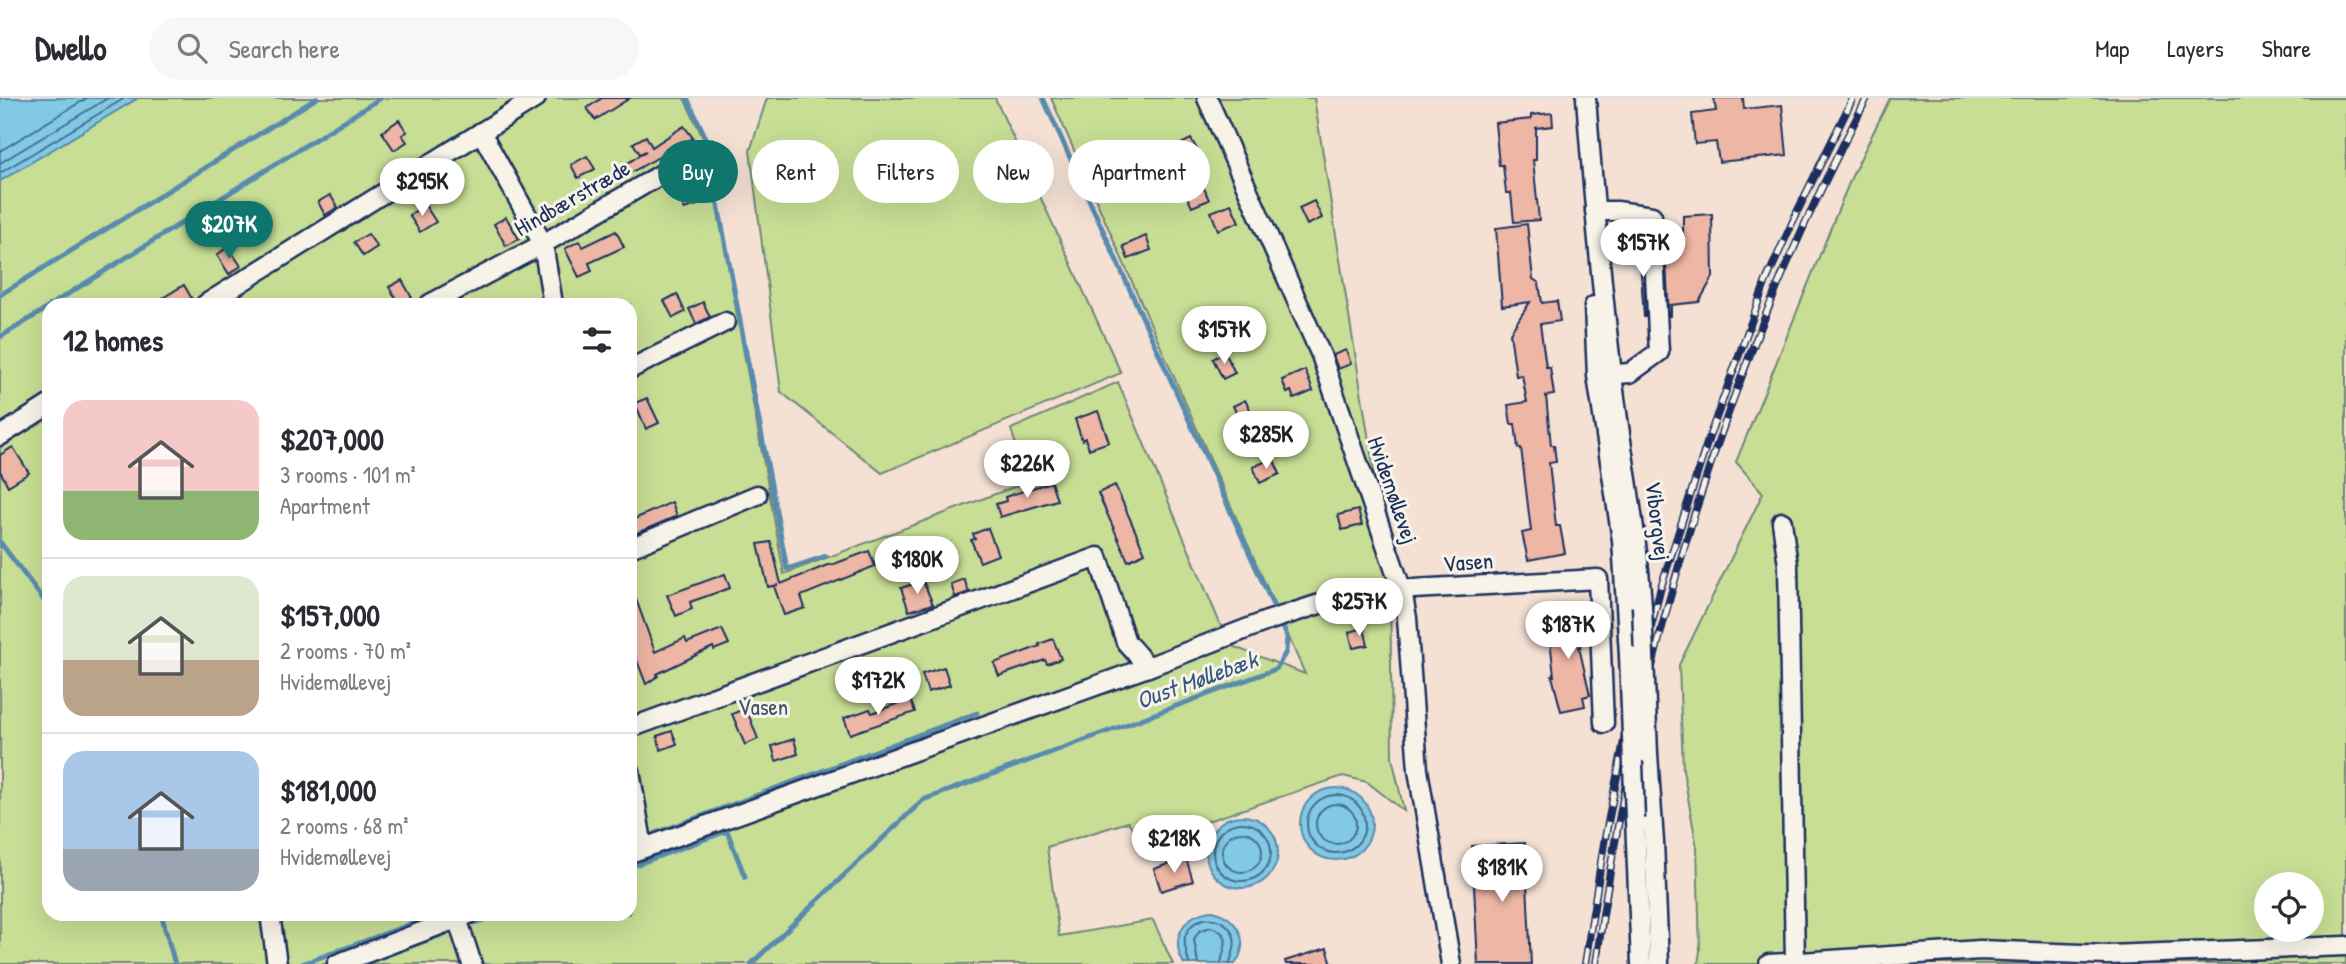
<!DOCTYPE html>
<html lang="en">
<head>
<meta charset="utf-8">
<style>
  body { margin:0; font-family:"Patrick Hand",sans-serif; background:#f7f7f7; color:#2b2b33; height:100vh; display:flex; flex-direction:column; font-size:26px; white-space:nowrap }
  * { box-sizing:border-box; margin:0 }
  p { font-size:23px; color:#7c7c81 }
  .icon { flex:none; width:38px; height:38px; fill:none; stroke:currentColor; stroke-width:2; stroke-linecap:round; stroke-linejoin:round }
  .map { position:relative; flex:1; overflow:hidden }
  .sheet { position:absolute; left:42px; top:200px; width:595px; height:623px; display:flex; flex-direction:column; background:#fff; border-radius:21px; box-shadow:0 7px 28px #0002 }
  .sheet>* { flex:none }
  .hud { position:absolute; left:658px; top:42px; width:665px; height:63px; display:flex; gap:14px }
  .fabs { position:absolute; left:2254px; top:774px; display:grid; gap:14px }
  .fabs a { display:grid; place-items:center; width:70px; height:70px; border-radius:50%; background:#fff; box-shadow:0 7px 28px #0002; font-size:35px }
  .price { position:absolute; translate:-50% -60px; padding:0 16px; border-radius:24px; background:#fff; color:#222; font-size:23px; line-height:46px; filter:drop-shadow(0 2px 4px #0008) }
  .price::after { content:''; position:absolute; left:50%; top:42px; width:21px; height:16px; margin-left:-10px; background:inherit; clip-path:polygon(0 0,100% 0,50% 100%) }
  .price.current { background:#0f766e; color:#fff }
  ul { padding:0; list-style:none }
  li { display:flex; align-items:center; gap:21px; height:175px; padding:0 21px }
  li+li { border-top:2px solid #e1e1e2 }
  li span { display:grid; place-items:center; flex:none; width:196px; height:140px; border-radius:21px; color:#555 }
  li>.icon { margin-inline-start:auto }
  span .icon { width:84px; height:84px; fill:#fffc; stroke-width:1 }
  li b { font-size:30px }
  h2 { display:flex; justify-content:space-between; align-items:center; height:84px; padding:0 21px; font-size:30px }
  .chip { padding:0 24px; border-radius:32px; background:#fff; box-shadow:0 7px 28px #0002; font-size:24px; line-height:63px }
  .chip.current { background:#0f766e; color:#fff }
  header { display:flex; align-items:center; gap:42px; box-sizing:border-box; height:98px; padding:0 35px; background:#fff; border-bottom:2px solid #e1e1e2 }
  header strong { font-size:33px }
  nav { display:flex; gap:38px; margin-inline-start:auto; font-size:24px }
  .search { width:490px; height:63px; background:#f7f7f7; display:flex; align-items:center; gap:18px; box-sizing:border-box; padding:0 24px; border-radius:38px; color:#7c7c81; font-size:26px }
  .map>svg:first-child { display:block }
  .green { fill:#c7de94; stroke:#718679; stroke-width:2; fill-rule:evenodd }
  .water { fill:#82c9e3; stroke:#598bae; stroke-width:2 }
  .lines { fill:none; stroke-linecap:round; stroke-linejoin:round }
  .shore { stroke:#446d93; stroke-width:2 }
  .stream { stroke:#598bae; stroke-width:5 }
  .building { fill:#eeb6a4; stroke:#1b2f5e; stroke-width:2 }
  .minor-casing { stroke:#1b2f5e; stroke-width:23 }
  .minor { stroke:#f7f3e8; stroke-width:18 }
  .rail-casing { stroke:#1b2f5e; stroke-width:8 }
  .rail { stroke:#f7f3e8; stroke-width:5; stroke-dasharray:16; stroke-linecap:butt }
  .minor-bridge-casing { stroke:#1b2f5e; stroke-width:23; stroke-linecap:butt }
  .minor-bridge { stroke:#f7f3e8; stroke-width:18 }
  .labels { text-anchor:middle; stroke-width:6; stroke-linejoin:round; paint-order:stroke }
  .street-label { font-size:23px; fill:#1b2f5e; stroke:#f7f3e8 }
  .park-label { font-size:23px; fill:#3d5269; stroke:#f7f3e8 }
  .water-label { font-size:24px; font-style:italic; fill:#35567f; stroke:#f7f3e8 }
</style>
</head>
<body>
<header>
<strong>Dwello</strong>
<div class="search"><svg class="icon" aria-label="search" viewBox="0 0 24 24"><circle cx="10" cy="10" r="6"/><path d="M15 15l6 6"/></svg>Search here</div>
<nav><a>Map</a><a>Layers</a><a>Share</a></nav>
</header>
<div class="map">
<svg width="2346" height="866" viewBox="0 0 2346 866">
  <rect width="100%" height="100%" fill="#f4e1d4"/>
  <filter id="ink" filterUnits="userSpaceOnUse"><feTurbulence type="fractalNoise" baseFrequency=".0143" numOctaves="2"/><feDisplacementMap in="SourceGraphic" scale="14" xChannelSelector="R" yChannelSelector="G"/><feConvolveMatrix kernelMatrix="1 2 1 2 8 2 1 2 1" color-interpolation-filters="sRGB"/></filter>
  <g filter="url(#ink)">
    <g class="green">
      <path d="M138 0H684L706 46 784 476 1027 384 1011 331 1118 284 1229 547 1305 576 1051 0H1314L1390 473 1392 659 1404 713 1367 684 1343 678 1163 738H1139L1128 724 1047 749 1059 838 1153 822 1173 866H0V83ZM49 206H630V816H49Z"/>
      <path d="M767 0H995L1121 275 882 375 781 294 750 53Z"/>
      <path d="M1890 0H2346V866H1698L1700 853 1697 750 1683 672 1679 567 1763 395 1736 364 1851 80ZM2266 786H2312V831H2266Z"/>
    </g>
    <g class="water">
      <path d="M0 0H138L0 83Z"/>
      <circle cx="1336" cy="726" r="36"/>
      <circle cx="1242" cy="754" r="36"/>
      <path d="M1213 813C1238 820 1251 844 1235 866H1184C1169 840 1184 815 1213 813Z"/>
    </g>
    <g class="lines">
      <g class="shore">
        <path d="M0 53 87 0"/>
        <path d="M0 65 108 0"/>
        <path d="M0 75 125 0"/>
        <circle cx="1336" cy="726" r="29"/>
        <circle cx="1336" cy="726" r="20"/>
        <circle cx="1242" cy="754" r="29"/>
        <circle cx="1242" cy="754" r="20"/>
        <path d="M1189 866C1188 857 1183 849 1185 839 1192 814 1227 815 1234 839 1237 849 1231 857 1230 866"/>
        <path d="M1198 866 1194 841 1199 833 1211 829C1235 837 1223 849 1221 866"/>
      </g>
      <g class="stream">
        <path d="M687 0 705 38 787 471 826 458"/>
        <path d="M0 197 317 0"/>
        <path d="M52 206 381 0"/>
        <path d="M0 239 49 209"/>
        <path d="M0 444 49 509"/>
        <path d="M656 735 977 615"/>
        <path d="M630 769 727 733 745 779"/>
        <path d="M161 816 175 866"/>
        <path d="M474 825 501 816"/>
        <path d="M302 866 438 816"/>
        <path d="M363 866 447 835"/>
        <path d="M751 866 923 702 1276 571 1286 554 1287 538 1043 0"/>
      </g>
    </g>
    <g class="building">
      <path d="M602 0H630L595 22 587 10Z"/>
      <path d="M1714 0H1743L1744 11 1782 7 1787 57 1719 64 1716 44 1695 46 1692 16 1716 13Z"/>
      <path d="M1552 15 1553 28 1536 30V62H1533L1539 122 1514 124 1511 95H1506L1503 67H1499L1495 25 1531 21V17Z"/>
      <path d="M399 22 407 34 402 37 407 44 394 52 382 34Z"/>
      <path d="M684 28 693 40 630 75 625 67 646 53 640 56 633 45 646 38 652 49Z"/>
      <path d="M1191 41 1198 53 1183 61 1177 48Z"/>
      <path d="M587 58 595 71 578 80 571 67Z"/>
      <path d="M693 77 700 102 696 104 697 107 684 111 675 84Z"/>
      <path d="M1204 90 1209 102 1192 109 1186 97Z"/>
      <path d="M330 97 338 109 325 117 318 104Z"/>
      <path d="M1314 103 1322 120 1307 127 1299 110Z"/>
      <path d="M1231 106 1239 124 1218 132 1211 114Z"/>
      <path d="M425 107 436 124 420 134 409 117Z"/>
      <path d="M1712 116 1713 179 1699 204 1671 207V218H1669L1665 147 1683 146V118Z"/>
      <path d="M506 119 519 141 506 148 494 126Z"/>
      <path d="M1527 126 1533 181 1539 185 1542 205 1557 203 1560 223 1540 226 1546 269H1550L1554 297 1546 298 1551 347H1554L1556 364 1549 365 1556 428H1560L1565 455 1528 462 1522 435 1531 433 1521 350H1518L1515 326H1511L1508 307 1527 304 1522 277 1516 278 1510 235 1530 204 1502 208 1496 130Z"/>
      <path d="M616 133 624 149 589 165 592 173 579 179 565 151 579 143 583 149Z"/>
      <path d="M368 136 377 149 363 158 354 144Z"/>
      <path d="M1146 138 1151 152 1128 161 1123 148Z"/>
      <path d="M1639 148H1642L1646 219H1644Z"/>
      <path d="M228 149 241 168 229 176 217 157Z"/>
      <path d="M402 182 412 200 399 206 389 189Z"/>
      <path d="M184 187 192 201 183 206H153Z"/>
      <path d="M677 196 685 214 673 220 664 203Z"/>
      <path d="M703 204 710 219 696 226 689 211Z"/>
      <path d="M1346 252 1351 266 1338 271 1333 257Z"/>
      <path d="M1225 254 1235 275 1223 281 1213 261Z"/>
      <path d="M1305 272 1313 293 1294 301 1291 293 1287 295 1282 282Z"/>
      <path d="M647 300 659 325 646 331 635 305Z"/>
      <path d="M1245 302 1259 328 1246 335 1233 308Z"/>
      <path d="M1098 313 1109 344 1089 351 1085 340 1082 342 1075 321Z"/>
      <path d="M13 349 29 375 8 388 0 373V357Z"/>
      <path d="M1273 360 1280 376 1260 385 1253 369Z"/>
      <path d="M1051 384 1057 402 1000 419 996 406 1006 403 1005 399Z"/>
      <path d="M1115 387 1145 455 1128 463 1098 395Z"/>
      <path d="M672 404 677 418 630 438V423Z"/>
      <path d="M1358 412 1362 427 1342 432 1338 417Z"/>
      <path d="M988 430 998 457 980 464 971 442 975 441 973 436Z"/>
      <path d="M771 444 781 486 830 466 831 467 869 453 875 468 801 498 805 510 784 517 774 488 778 487 768 489 758 446Z"/>
      <path d="M725 476 730 490 690 504 692 511 676 518 667 497Z"/>
      <path d="M964 481 969 494 955 499 951 486Z"/>
      <path d="M923 483 933 506 909 513 901 490Z"/>
      <path d="M632 490 655 554 685 540 687 545 722 531 729 546 714 552 713 549 657 576 658 578 646 586 636 560 634 561 630 552Z"/>
      <path d="M1574 511 1575 518 1578 517 1581 549H1579L1590 597 1583 599 1585 608 1561 613 1552 578H1554L1549 532H1553L1552 521 1555 520 1554 513Z"/>
      <path d="M1364 530 1368 547 1353 550 1349 534Z"/>
      <path d="M1053 541 1061 561 1047 566 1045 562 999 578 994 565 1040 548 1039 546Z"/>
      <path d="M944 569 950 587 928 594 922 576Z"/>
      <path d="M910 601 915 614 850 636 844 620 870 611 872 615Z"/>
      <path d="M746 610 758 641 745 647 732 616Z"/>
      <path d="M672 633 677 646 661 652 657 638Z"/>
      <path d="M794 641 798 656 776 663 772 648Z"/>
      <path d="M1525 745 1531 866H1478L1472 748Z"/>
      <path d="M1186 760 1193 783 1161 793 1154 771Z"/>
      <path d="M1327 850 1332 866H1286L1285 863Z"/>
    </g>
    <g class="lines">
      <defs>
        <g id="minor">
          <path d="M1207 0 1321 257 1402 493 1407 520 1418 672 1451 866"/>
          <path d="M1586 0C1593 92 1601 184 1612 276 1621 354 1637 430 1642 508"/>
          <path d="M481 34 543 146 553 206"/>
          <path d="M1595 113H1617L1652 118 1659 254 1630 275 1600 277"/>
          <path d="M206 206 536 0"/>
          <path d="M430 206 543 146 699 54"/>
          <path d="M1594 208 1597 278 1622 442 1629 557"/>
          <path d="M630 271 725 224"/>
          <path d="M0 338 49 307"/>
          <path d="M1782 424 1788 467 1795 864"/>
          <path d="M630 450 757 397"/>
          <path d="M630 630 1098 459 1126 544 1148 569"/>
          <path d="M1648 656 1654 744 1659 866"/>
          <path d="M630 673 643 750"/>
          <path d="M1635 721 1641 866"/>
          <path d="M630 755 1148 569 1267 523 1357 494 1598 481 1604 625"/>
          <path d="M270 816 277 866"/>
          <path d="M457 820 472 866"/>
          <path d="M337 866 469 816"/>
          <path d="M1769 866 1980 852 2108 857 2346 848"/>
        </g>
      </defs>
      <use href="#minor" class="minor-casing"/>
      <use href="#minor" class="minor"/>
      <defs>
        <g id="rail">
          <path d="M1585 866 1604 745 1630 612 1661 489 1708 342 1766 183 1798 112 1853 0"/>
          <path d="M1596 866C1627 634 1687 403 1778 187 1805 123 1835 61 1867 0"/>
        </g>
      </defs>
      <use href="#rail" class="rail-casing"/>
      <use href="#rail" class="rail"/>
      <defs>
        <g id="minor-bridge">
          <path d="M1642 508 1648 656"/>
          <path d="M1629 557 1635 721"/>
        </g>
      </defs>
      <use href="#minor-bridge" class="minor-bridge-casing"/>
      <use href="#minor-bridge" class="minor-bridge"/>
    </g>
  </g>
  <g class="labels">
    <g class="street-label">
      <text transform="translate(572 100) rotate(-30)" y="8">Hindbærstræde</text>
      <text transform="translate(1393 392) rotate(71)" y="8">Hvidemøllevej</text>
      <text transform="translate(1658 423) rotate(83)" y="8">Viborgvej</text>
      <text transform="translate(1468 464) rotate(-4)" y="8">Vasen</text>
    </g>
    <g class="park-label">
      <text x="763" y="617">Vasen</text>
    </g>
    <g class="water-label">
      <text transform="translate(1197 582) rotate(-20)" y="8">Oust Møllebæk</text>
    </g>
  </g>
</svg>
<div class="fabs">
<a><svg class="icon" aria-label="locate" viewBox="0 0 24 24"><circle cx="12" cy="12" r="6"/><path d="M12 2v4M12 18v4M2 12h4M18 12h4"/></svg></a>
</div>
<b class="price" style="left:422px;top:120px">$295K</b>
<b class="price current" style="left:229px;top:163px">$207K</b>
<b class="price" style="left:1643px;top:181px">$157K</b>
<b class="price" style="left:1224px;top:268px">$157K</b>
<b class="price" style="left:1266px;top:373px">$285K</b>
<b class="price" style="left:1027px;top:402px">$226K</b>
<b class="price" style="left:917px;top:498px">$180K</b>
<b class="price" style="left:1359px;top:540px">$257K</b>
<b class="price" style="left:1568px;top:563px">$187K</b>
<b class="price" style="left:878px;top:619px">$172K</b>
<b class="price" style="left:1174px;top:777px">$218K</b>
<b class="price" style="left:1502px;top:806px">$181K</b>
<div class="hud">
<a class="chip current">Buy</a>
<a class="chip">Rent</a>
<a class="chip">Filters</a>
<a class="chip">New</a>
<a class="chip">Apartment</a>
</div>
<section class="sheet">
<h2>12 homes<svg class="icon" aria-label="filters" viewBox="0 0 24 24"><path d="M4 7h16M4 17h16"/><circle cx="9" cy="7" r="2"/><circle cx="15" cy="17" r="2"/></svg></h2>
<ul>
<li><span style="background:linear-gradient(#f6c9c9 65%,#8fb573 0)"><svg class="icon" aria-label="home" viewBox="0 0 24 24"><path d="M3 11l9-7 9 7M6 9v11h12V9"/></svg></span><div><b>$207,000</b><p>3 rooms · 101 m²</p><p>Apartment</p></div></li>
<li><span style="background:linear-gradient(#dfe7d0 60%,#b9a48a 0)"><svg class="icon" aria-label="home" viewBox="0 0 24 24"><path d="M3 11l9-7 9 7M6 9v11h12V9"/></svg></span><div><b>$157,000</b><p>2 rooms · 70 m²</p><p>Hvidemøllevej</p></div></li>
<li><span style="background:linear-gradient(#a9c7e8 70%,#9aa5b1 0)"><svg class="icon" aria-label="home" viewBox="0 0 24 24"><path d="M3 11l9-7 9 7M6 9v11h12V9"/></svg></span><div><b>$181,000</b><p>2 rooms · 68 m²</p><p>Hvidemøllevej</p></div></li>
</ul>
</section>
</div>
</body>
</html>
